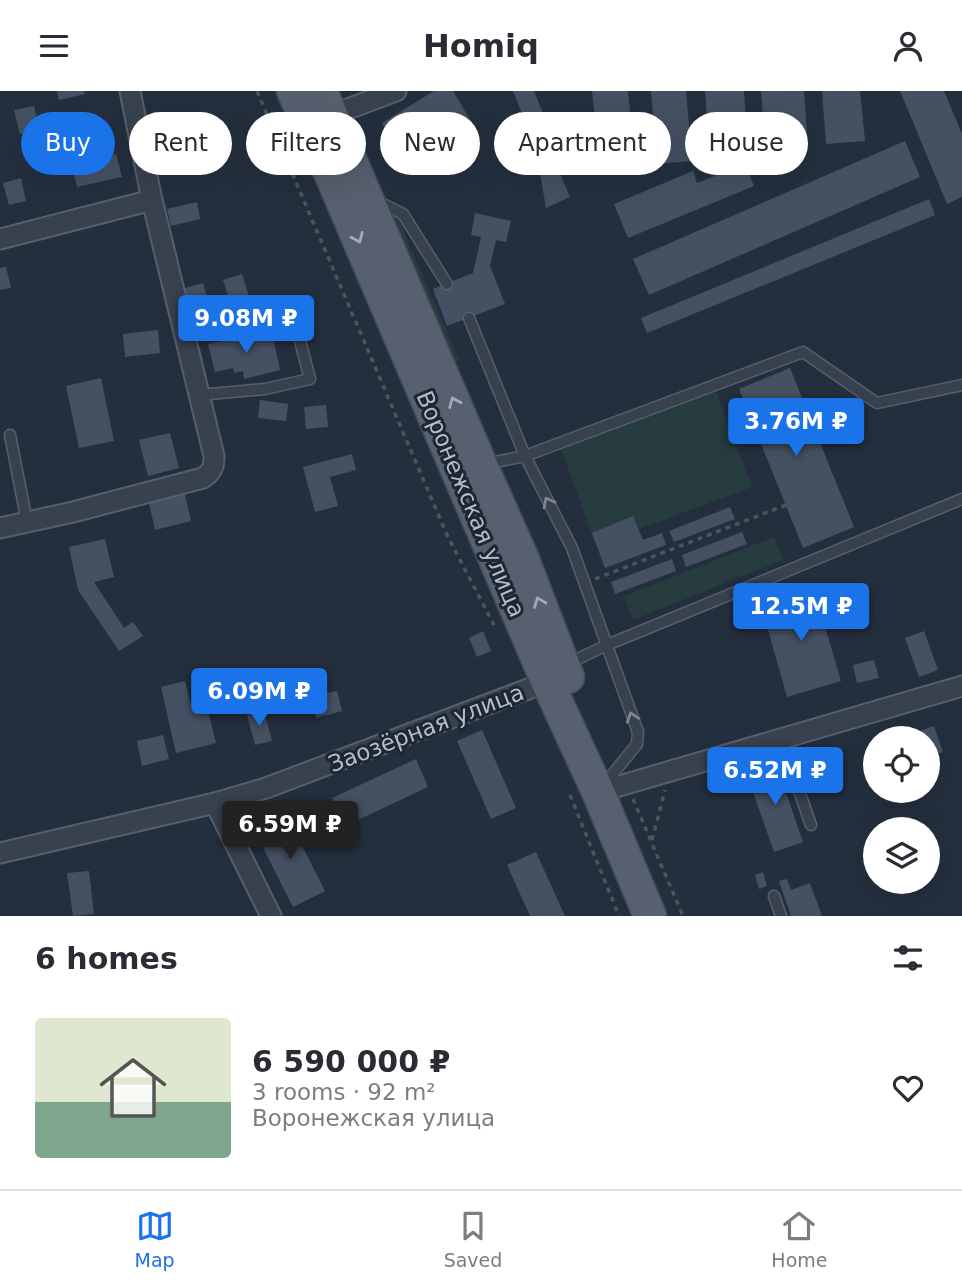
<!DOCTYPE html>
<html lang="en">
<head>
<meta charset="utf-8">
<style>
  body { margin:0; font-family:"DejaVu Sans",sans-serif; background:#f7f7f7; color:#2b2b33; height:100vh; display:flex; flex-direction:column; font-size:26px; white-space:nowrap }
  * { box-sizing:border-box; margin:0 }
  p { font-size:23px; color:#7c7c81 }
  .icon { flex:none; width:38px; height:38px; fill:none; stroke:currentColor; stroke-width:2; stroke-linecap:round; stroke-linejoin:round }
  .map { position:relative; height:825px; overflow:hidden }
  .drawer { display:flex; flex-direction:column; background:#fff; flex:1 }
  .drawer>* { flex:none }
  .top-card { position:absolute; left:21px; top:21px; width:920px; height:63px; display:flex; gap:14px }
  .controls { position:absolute; left:863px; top:635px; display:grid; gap:14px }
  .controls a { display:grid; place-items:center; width:77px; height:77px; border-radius:50%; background:#fff; box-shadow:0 7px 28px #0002; font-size:35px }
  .price { position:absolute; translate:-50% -60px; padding:0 16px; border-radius:7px; background:#1a73e8; color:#fff; font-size:23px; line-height:46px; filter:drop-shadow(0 2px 4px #0008) }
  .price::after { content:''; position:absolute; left:50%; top:42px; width:21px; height:16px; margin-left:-10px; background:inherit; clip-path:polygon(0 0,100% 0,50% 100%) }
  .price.on { background:#222; color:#fff }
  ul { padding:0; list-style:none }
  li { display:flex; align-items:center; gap:21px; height:175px; padding:0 35px }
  li span { display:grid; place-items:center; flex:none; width:196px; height:140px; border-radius:7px; color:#555 }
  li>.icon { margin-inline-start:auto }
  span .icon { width:84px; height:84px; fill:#fffc; stroke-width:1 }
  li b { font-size:30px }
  h2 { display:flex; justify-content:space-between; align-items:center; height:84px; padding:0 35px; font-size:30px }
  .pill { padding:0 24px; border-radius:32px; background:#fff; box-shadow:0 7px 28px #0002; font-size:24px; line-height:63px }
  .pill.on { background:#1a73e8; color:#fff }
  header { display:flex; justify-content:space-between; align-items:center; height:91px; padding:0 35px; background:#fff; font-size:32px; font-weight:800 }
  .dock { display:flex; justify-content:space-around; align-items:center; height:98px; border-top:2px solid #e1e1e2; background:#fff; font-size:19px; color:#7c7c81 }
  .dock a { display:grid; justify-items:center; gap:4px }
  .dock .on { color:#1a73e8 }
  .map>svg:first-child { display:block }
  .green { fill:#263c3f }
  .building { fill:#455162 }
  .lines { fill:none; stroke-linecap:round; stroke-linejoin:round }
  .lane-casing { stroke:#565f6c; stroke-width:13 }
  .street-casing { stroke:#565f6c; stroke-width:23 }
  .primary-casing { stroke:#414a57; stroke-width:35 }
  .path { stroke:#44595c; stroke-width:3.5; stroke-dasharray:5 5; stroke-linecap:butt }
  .lane { stroke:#38414e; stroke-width:10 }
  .street { stroke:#38414e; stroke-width:19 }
  .primary { stroke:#56606e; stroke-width:32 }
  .oneway { stroke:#a1aab7 }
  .oneway2 { stroke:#7c8592 }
  .labels { text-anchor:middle; stroke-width:6; stroke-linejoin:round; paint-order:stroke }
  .street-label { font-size:23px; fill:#b4bcc9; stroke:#1d2633 }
</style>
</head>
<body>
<header><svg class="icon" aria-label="menu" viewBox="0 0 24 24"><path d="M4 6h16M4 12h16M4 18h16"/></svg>Homiq<svg class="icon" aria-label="person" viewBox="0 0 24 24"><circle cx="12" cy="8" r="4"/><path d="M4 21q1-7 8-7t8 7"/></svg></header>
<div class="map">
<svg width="962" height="825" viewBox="0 0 962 825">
  <rect width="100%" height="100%" fill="#242f3e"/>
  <g class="green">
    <path d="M397 125 459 269 449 273 387 129Z"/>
    <path d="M716 300 752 396 596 454 561 358Z"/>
    <path d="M774 446 783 469 633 529 624 505Z"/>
  </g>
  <g class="building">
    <path d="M57 0H84L85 3 59 9Z"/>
    <path d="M434 0H453L472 32 428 59 424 52 403 65 382 32Z"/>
    <path d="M513 0H534L543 22 525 30Z"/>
    <path d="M592 0H628L635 75 600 79Z"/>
    <path d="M651 0H686L692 70 657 73Z"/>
    <path d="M705 0H744L748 63 710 66Z"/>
    <path d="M761 0H804L808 56 766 60Z"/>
    <path d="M822 0H860L865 50 826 53Z"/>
    <path d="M900 0H944L962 43V106L947 113Z"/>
    <path d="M34 15 39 39 20 43 14 19Z"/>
    <path d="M179 22 183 37 157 43 153 27Z"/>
    <path d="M538 29 570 106 546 117 539 76 533 60 515 38Z"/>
    <path d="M905 50 920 86 649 204 633 168Z"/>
    <path d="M116 63 122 86 77 96 72 74Z"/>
    <path d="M745 73 754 95 628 147 614 113 693 80 697 92Z"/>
    <path d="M21 87 26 110 9 114 3 92Z"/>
    <path d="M929 108 935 124 647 242 641 227Z"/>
    <path d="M197 111 200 128 171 135 167 118Z"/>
    <path d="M475 122 511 130 506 151 496 149 490 175 505 213 447 235 433 198 473 182 481 146 471 144Z"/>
    <path d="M6 176 11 197 0 199V177Z"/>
    <path d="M242 183 251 211 232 217 223 189Z"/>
    <path d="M203 192 212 222 192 228 182 198Z"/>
    <path d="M158 239 160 262 125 266 123 243Z"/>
    <path d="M263 240H267L273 246 280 279 244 288 243 280 234 282 233 277 215 281 208 253Z"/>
    <path d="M790 277 854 436 803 457 739 298Z"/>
    <path d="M101 287 114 350 79 357 66 295Z"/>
    <path d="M260 309 288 313 286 330 258 327Z"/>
    <path d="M326 314 328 336 306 338 304 316Z"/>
    <path d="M170 342 179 377 148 385 139 349Z"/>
    <path d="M352 363 356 379 330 386 338 415 315 421 303 376Z"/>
    <path d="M185 403 191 430 155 439 149 412Z"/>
    <path d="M730 416 735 428 674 451 669 440Z"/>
    <path d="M633 425 643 449 662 442 666 454 605 477 592 442Z"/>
    <path d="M742 441 747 453 686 476 682 464Z"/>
    <path d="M105 448 114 486 94 491 124 537 133 531 143 545 119 560 78 499 69 456Z"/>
    <path d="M672 468 676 480 615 503 611 491Z"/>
    <path d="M814 498 841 590 787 606 765 528 772 526 767 508 790 502 791 505Z"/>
    <path d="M483 540 491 560 477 566 469 547Z"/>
    <path d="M924 540 938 579 919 586 905 547Z"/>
    <path d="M874 569 879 587 857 592 853 574Z"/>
    <path d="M185 590 192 619 207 616 216 652 176 662 161 596Z"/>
    <path d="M337 600 342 620 316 627 311 606Z"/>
    <path d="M264 620 272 650 255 654 247 624Z"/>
    <path d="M934 635 943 661 928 666V648H910L908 644Z"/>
    <path d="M482 639 516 717 491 728 457 650Z"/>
    <path d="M163 644 169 668 142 675 137 650Z"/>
    <path d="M416 668 428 696 345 735 332 707Z"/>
    <path d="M775 670 803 751 774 761 746 681Z"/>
    <path d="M287 725 325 800 293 816 255 741Z"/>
    <path d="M536 761 565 825H530L507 774Z"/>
    <path d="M89 780 94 823 73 825 67 782Z"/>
    <path d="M763 781 767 795 759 798 755 784Z"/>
    <path d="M787 788 791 799 810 792 822 825H791L779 790Z"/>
    <path d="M898 791H923L924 796 901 802Z"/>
  </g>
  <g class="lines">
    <defs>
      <g id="lane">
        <path d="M377 110 403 123 447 193"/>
        <path d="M469 227 525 365 572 457 638 641 637 653 612 684"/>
        <path d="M199 304 265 298 310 288 298 242"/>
        <path d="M10 344 27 431"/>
        <path d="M485 373 525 365 803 261 877 312 962 294"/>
        <path d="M567 573 607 554 962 408"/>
        <path d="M781 648 811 734"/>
        <path d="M774 805 781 825"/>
      </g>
      <g id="street">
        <path d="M321 28 396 0"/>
        <path d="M0 148 152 109"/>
        <path d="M0 437 73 421 203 387C212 381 214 376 214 365L152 109 130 0"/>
        <path d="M616 696 962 595"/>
        <path d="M215 712 271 825"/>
        <path d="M0 762 215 712 266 697 528 598 547 590 553 584"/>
      </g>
      <g id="primary">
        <path d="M293 0 331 84 547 590 598 701 650 825"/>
        <path d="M321 0 481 374 522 466 568 586"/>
      </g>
    </defs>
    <use href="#lane" class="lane-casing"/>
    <use href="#street" class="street-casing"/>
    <use href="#primary" class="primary-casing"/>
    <g class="path">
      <path d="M257 0 447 444 494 534"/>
      <path d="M595 488 786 414"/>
      <path d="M570 704 619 825"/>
      <path d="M633 708 683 825"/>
      <path d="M652 749 665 699"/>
    </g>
    <use href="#lane" class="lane"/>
    <use href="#street" class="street"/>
    <use href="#primary" class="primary"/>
  </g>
  <defs><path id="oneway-chevron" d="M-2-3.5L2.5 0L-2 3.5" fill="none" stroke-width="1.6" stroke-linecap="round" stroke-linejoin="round" transform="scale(1.75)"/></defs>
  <g class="oneway">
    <use href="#oneway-chevron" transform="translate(358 147) rotate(67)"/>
    <use href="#oneway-chevron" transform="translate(454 311) rotate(-113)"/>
    <use href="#oneway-chevron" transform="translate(539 511) rotate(-111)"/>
  </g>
  <g class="oneway2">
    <use href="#oneway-chevron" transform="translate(548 411) rotate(-117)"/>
    <use href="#oneway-chevron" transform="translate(632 626) rotate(-109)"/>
  </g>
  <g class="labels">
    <g class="street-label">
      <text transform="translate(471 413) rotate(67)" y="8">Воронежская улица</text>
      <text transform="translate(426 637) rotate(-21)" y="8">Заозёрная улица</text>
    </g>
  </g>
</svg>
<div class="controls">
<a><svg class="icon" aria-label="locate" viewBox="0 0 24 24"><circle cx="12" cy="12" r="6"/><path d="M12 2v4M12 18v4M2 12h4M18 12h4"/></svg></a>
<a><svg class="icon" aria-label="layers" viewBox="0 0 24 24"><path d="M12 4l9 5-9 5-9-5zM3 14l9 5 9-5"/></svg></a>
</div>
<b class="price" style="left:246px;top:264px">9.08M ₽</b>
<b class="price" style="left:796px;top:367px">3.76M ₽</b>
<b class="price" style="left:801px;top:552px">12.5M ₽</b>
<b class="price" style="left:259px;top:637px">6.09M ₽</b>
<b class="price" style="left:775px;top:716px">6.52M ₽</b>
<b class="price on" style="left:290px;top:770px">6.59M ₽</b>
<div class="top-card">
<a class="pill on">Buy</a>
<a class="pill">Rent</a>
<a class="pill">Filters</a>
<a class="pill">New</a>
<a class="pill">Apartment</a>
<a class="pill">House</a>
</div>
</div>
<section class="drawer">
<h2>6 homes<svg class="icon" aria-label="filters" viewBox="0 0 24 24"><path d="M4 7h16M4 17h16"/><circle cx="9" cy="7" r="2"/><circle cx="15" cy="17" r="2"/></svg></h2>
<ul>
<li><span style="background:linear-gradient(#dfe7d0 60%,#7fa58c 0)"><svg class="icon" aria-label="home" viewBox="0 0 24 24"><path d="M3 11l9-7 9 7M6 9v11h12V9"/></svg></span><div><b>6 590 000 ₽</b><p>3 rooms · 92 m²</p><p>Воронежская улица</p></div><svg class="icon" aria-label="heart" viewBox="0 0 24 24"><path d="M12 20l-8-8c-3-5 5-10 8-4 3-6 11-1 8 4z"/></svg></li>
</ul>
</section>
<nav class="dock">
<a class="on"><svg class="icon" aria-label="map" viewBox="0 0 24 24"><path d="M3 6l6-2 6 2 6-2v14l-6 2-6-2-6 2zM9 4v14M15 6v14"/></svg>Map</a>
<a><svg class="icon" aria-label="saved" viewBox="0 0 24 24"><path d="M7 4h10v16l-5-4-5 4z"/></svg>Saved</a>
<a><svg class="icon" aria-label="home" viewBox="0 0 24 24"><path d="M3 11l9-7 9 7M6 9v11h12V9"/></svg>Home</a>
</nav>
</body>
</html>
